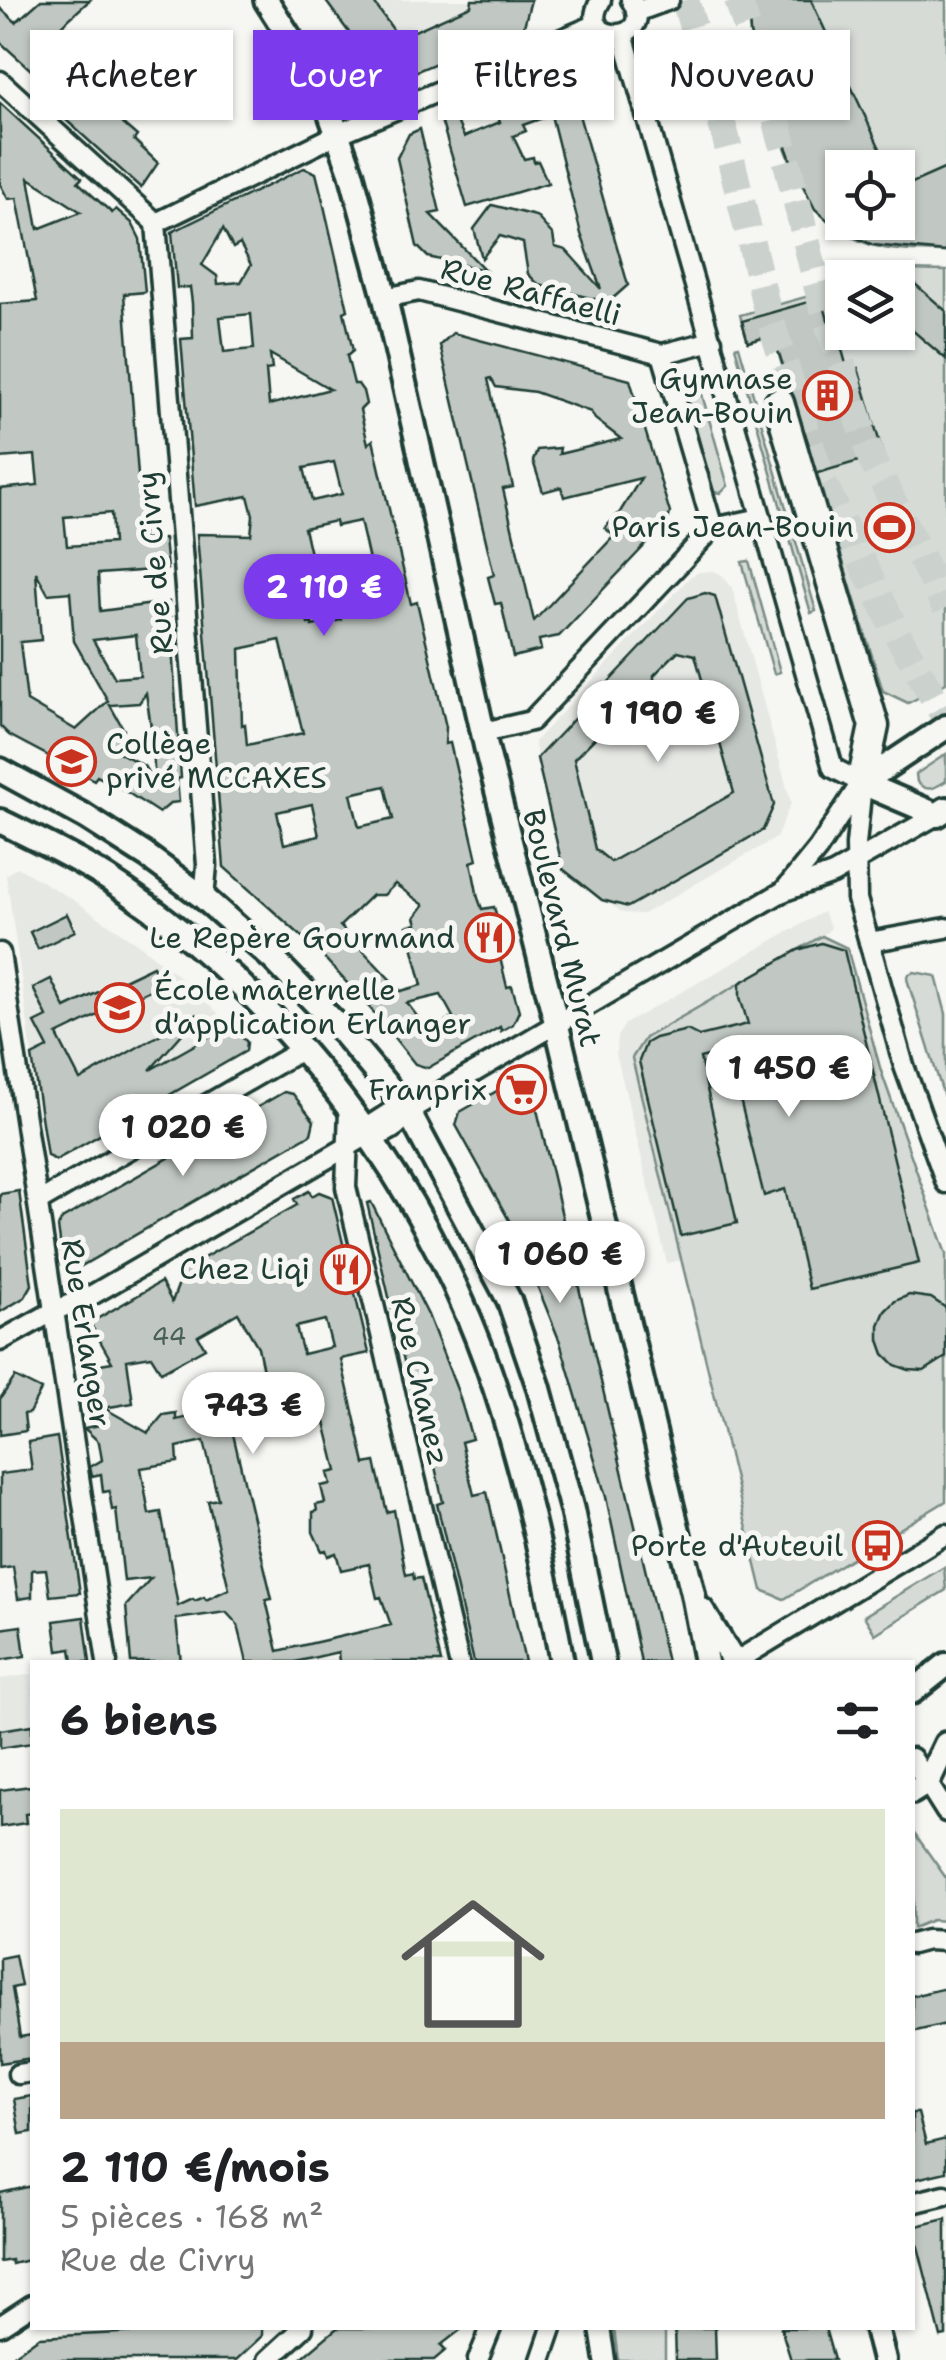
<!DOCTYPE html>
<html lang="fr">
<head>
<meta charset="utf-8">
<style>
  body { margin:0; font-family:"Shantell Sans",sans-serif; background:#f2f2f2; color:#202124; height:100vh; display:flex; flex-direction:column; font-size:38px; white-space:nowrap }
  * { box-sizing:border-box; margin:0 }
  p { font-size:32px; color:#757577 }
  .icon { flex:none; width:55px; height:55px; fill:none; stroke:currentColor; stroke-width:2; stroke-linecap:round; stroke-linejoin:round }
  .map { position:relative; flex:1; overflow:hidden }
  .details { position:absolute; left:30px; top:1660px; width:885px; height:670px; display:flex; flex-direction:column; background:#fff; border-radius:0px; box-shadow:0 2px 8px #0004 }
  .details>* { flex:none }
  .banner { position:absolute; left:30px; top:30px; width:888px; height:90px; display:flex; gap:20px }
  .buttons { position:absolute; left:825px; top:150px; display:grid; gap:20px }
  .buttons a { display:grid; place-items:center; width:90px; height:90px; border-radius:0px; background:#fff; box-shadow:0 2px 8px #0004; font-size:50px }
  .price { position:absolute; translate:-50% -85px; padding:0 22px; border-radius:35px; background:#fff; color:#222; font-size:32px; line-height:65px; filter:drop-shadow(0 2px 5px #0008) }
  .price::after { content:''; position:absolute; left:50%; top:60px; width:30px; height:22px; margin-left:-15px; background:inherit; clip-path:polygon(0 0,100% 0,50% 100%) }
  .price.current { background:#7c3aed; color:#fff }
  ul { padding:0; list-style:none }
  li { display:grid; align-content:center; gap:20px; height:530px; padding:0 30px }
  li+li { border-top:2px solid #e0e0e0 }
  li span { display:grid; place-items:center; height:310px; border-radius:0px; color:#555 }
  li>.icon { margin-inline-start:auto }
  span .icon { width:180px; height:180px; fill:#fffc; stroke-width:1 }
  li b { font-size:42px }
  h2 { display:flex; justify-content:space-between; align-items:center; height:120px; padding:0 30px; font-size:42px }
  .pill { padding:0 35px; border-radius:0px; background:#fff; box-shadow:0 2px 8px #0004; font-size:35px; line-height:90px }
  .pill.current { background:#7c3aed; color:#fff }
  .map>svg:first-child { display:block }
  .built { fill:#e6e8e4 }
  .green { fill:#d6dbd6; stroke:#7a8c85; stroke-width:2.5; fill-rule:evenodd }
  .building { fill:#c1c8c3; stroke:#1f3d34; stroke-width:2.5; fill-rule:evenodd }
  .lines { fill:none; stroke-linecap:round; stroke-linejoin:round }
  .highway-tunnel { stroke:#cbd1cc; stroke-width:28; stroke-dasharray:28 14; stroke-linecap:butt }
  .minor-casing { stroke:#1f3d34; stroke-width:25 }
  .major-casing { stroke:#1f3d34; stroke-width:30 }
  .highway-casing { stroke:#1f3d34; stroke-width:35 }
  .minor { stroke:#f6f6f2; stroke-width:18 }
  .major { stroke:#f6f6f2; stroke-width:22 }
  .highway { stroke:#f6f6f2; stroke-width:28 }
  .labels { text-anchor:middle; stroke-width:10; stroke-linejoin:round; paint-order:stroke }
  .number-label { font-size:25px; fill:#486058 }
  .street-label { font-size:30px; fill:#1f3d34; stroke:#f6f6f2 }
  .poi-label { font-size:30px; fill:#1f3d34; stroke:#f6f6f2; text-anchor:end }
</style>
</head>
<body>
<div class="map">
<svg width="946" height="2360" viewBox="0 0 946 2360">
  <rect width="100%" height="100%" fill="#f6f6f2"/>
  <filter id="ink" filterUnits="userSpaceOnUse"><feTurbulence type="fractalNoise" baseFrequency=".01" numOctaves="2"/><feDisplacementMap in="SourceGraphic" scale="20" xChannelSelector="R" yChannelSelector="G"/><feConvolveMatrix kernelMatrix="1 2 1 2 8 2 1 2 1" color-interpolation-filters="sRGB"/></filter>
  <g filter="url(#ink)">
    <g class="built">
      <path d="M325 0H531L524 26 396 80 371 73Z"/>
      <path d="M714 571 722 575 732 588 791 803 776 838 643 914 623 913 563 869 534 742 690 577 699 572Z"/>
      <path d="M17 867 75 901 142 947 187 983 230 1025 85 1107 41 1114 6 875Z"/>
      <path d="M823 912 831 928 822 936 645 1038 632 1058 683 1260 667 1263 616 1053 617 1037 625 1024Z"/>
      <path d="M32 1674V1743L0 1748V1679Z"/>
    </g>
    <g class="green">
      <path d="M748 0H946V252C926 251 904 252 884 248 807 234 786 155 767 90 759 62 745 30 748 0ZM842 168H898V222H842Z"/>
      <path d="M904 270 946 271V683L908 703 883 691 773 336 748 342 740 315 842 287V332H898V278L875 277Z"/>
      <path d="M739 346 816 611 811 613 735 347Z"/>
      <path d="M691 375 697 377 728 486 721 493 713 492 683 380Z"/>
      <path d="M749 561 780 672 774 674 742 562Z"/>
      <path d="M946 754V781C935 788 927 793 917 782L916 774Z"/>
      <path d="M822 936 847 948 881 1071 946 1254V1501L784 1599 762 1590 632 1058 645 1038Z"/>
      <path d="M914 972 936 976 946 1014V1103L907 979 909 974Z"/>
      <path d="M944 1567 946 1590 875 1634 864 1616Z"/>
      <path d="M913 1831 946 1878V1921L932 1920 913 1928Z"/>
      <path d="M614 2328H665V2360H618Z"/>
    </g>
    <g class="building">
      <path d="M41 0H90L48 38 47 50 70 71 53 90 0 42V8L16 22Z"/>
      <path d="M325 0H372L399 38 471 6 472 0H531L524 26 396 80 371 73 363 62 368 58Z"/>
      <path d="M748 0H811L889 168H842V222H898V180L910 184 946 168V252L873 245 842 231V233L815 209 792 163 773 110 750 33Z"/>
      <path d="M555 68 576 78 571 87 628 285 611 300 614 304 539 285 528 274 523 243 500 236 482 258 474 229 492 205 536 216 553 235 555 247 566 250 601 289 581 234 551 115 523 125 526 131 513 136 524 159 533 157 534 162 538 161 548 183 467 207 441 120 454 115 464 137 500 122 491 99 542 77 541 74Z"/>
      <path d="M86 93 112 119 114 116 137 136 134 140 158 163 141 188 65 119Z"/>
      <path d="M0 103 82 178 78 182 92 195 112 213 116 209 132 223 140 239 145 292 124 294 143 540 164 539 167 569 98 574 100 611 169 602 181 778 177 779 179 802 171 803 159 813 116 785 97 776 94 780 9 735 0 726V489L38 485 35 455 0 458V304L37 301 17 198 8 199 0 184ZM29 178 81 212 38 229ZM111 513 113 543 67 546 64 517ZM36 572 48 594 70 592 74 641 108 701 76 730 27 701 20 642 41 640ZM136 635 140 676 115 678 93 640ZM146 693 152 734 155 784 144 766 113 749 124 730 110 705 139 703Z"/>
      <path d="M420 129 440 212 430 214 485 270 428 257 417 246 397 158 409 134Z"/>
      <path d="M304 168 316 173 322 197 348 310 344 312 353 351 347 356 354 384H358L363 391 366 404 360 410 368 444 373 440 411 604 417 602 446 727 445 744 450 743 477 860 471 862 478 898 482 909 494 907 499 926 493 928 507 987 512 986 519 1011 513 1024 501 1031 500 1027 428 1068 415 1064 377 1016 317 950 224 867 197 534 251 535 253 515 248 496 195 506 181 339 193 338 192 303 190 287 177 288 172 232ZM223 229 233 248 240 244 251 265 241 282 218 284 217 276 202 265ZM251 314 254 349 224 352 220 317ZM270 354 330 389 269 405 266 370 272 369ZM334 462 342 494 312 501 304 468ZM335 521 336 526 360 521 377 595 337 604 341 620 312 626V623L308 624 304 596 324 592 315 553 310 554 304 528ZM280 640 303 733 247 745 245 724 242 725 240 649ZM385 786 393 819 359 827 351 794ZM312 804 319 836 284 844 277 812ZM395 884 424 905 415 917 417 924 407 926 422 985 401 991 340 926 372 895H384ZM441 995 453 1017 429 1032 407 1003Z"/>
      <path d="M898 276 914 283 946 311V359L898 318Z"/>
      <path d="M822 298 828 320 833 318 848 371 858 368 883 454 818 473 773 335 748 342 742 321Z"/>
      <path d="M453 333 630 380 670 513 668 521 559 636 539 640 541 650 513 657 501 603 495 604 488 577 494 575 440 345ZM491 378 496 387 535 392 591 412 595 419 621 439 559 454 560 448 537 450 533 461 543 492 561 487 564 497 641 478 620 512 605 528 614 536 534 621 503 489 513 487 488 379Z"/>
      <path d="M705 593 715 596 774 805 763 830 628 907 602 900 563 869 537 758 688 598ZM678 651 695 655 734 793 611 862 595 849 574 759 596 737 612 733 654 690V675Z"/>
      <path d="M67 914 75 931 38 949 30 932Z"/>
      <path d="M821 943 844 950 919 1263 809 1289 785 1189 764 1196 728 1051 700 1058 737 1223 681 1236 639 1061 646 1043 655 1038 687 1030 699 1036 748 1024 740 997V983L798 950Z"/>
      <path d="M153 966 162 984 57 1035 80 1080 196 1014 198 1016 150 1070 230 1025 247 1042 246 1051 56 1160 47 1156 32 1056 48 1048 35 1023 47 1017 33 988 51 979 65 1008Z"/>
      <path d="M518 1079 531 1084 667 1662H641L606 1497 560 1342 515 1231 456 1125 460 1112Z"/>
      <path d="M284 1092 293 1094 314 1121 311 1134 76 1269 63 1263 58 1227 62 1219Z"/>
      <path d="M19 1191 32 1285 25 1297 0 1312V1194Z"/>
      <path d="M309 1191 312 1196 319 1192 332 1197 369 1353 341 1359 365 1464 375 1462 387 1512 394 1510 406 1575 413 1573 414 1579 421 1578 441 1662H339L338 1652 295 1662H247L238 1625 226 1612 176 1619 181 1662H131L126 1606 151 1578 124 1581 116 1509 112 1510 109 1491 103 1492 101 1474 92 1476 90 1467 102 1460 99 1442 84 1428 100 1425 88 1366 112 1362 90 1323 161 1282 172 1302 184 1269 297 1205 294 1199ZM238 1313 258 1347 269 1399 176 1420V1413L163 1415 148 1433 104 1408 133 1403 127 1360 151 1356 161 1372 205 1348 198 1336ZM325 1320 332 1347 303 1354 296 1327ZM323 1414 337 1471 328 1473 331 1484 321 1486 325 1503 316 1505 317 1511 313 1512V1532L322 1551 326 1550 328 1556 336 1553 341 1570 369 1564 377 1598 381 1597 391 1625 278 1651 266 1600 272 1599 233 1434ZM204 1441 218 1499 208 1501 229 1589 206 1600 204 1597 195 1601 193 1599 178 1606 161 1512 149 1514 141 1468 178 1462 177 1447Z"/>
      <path d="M371 1202 428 1315 458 1392 472 1439 461 1442 474 1495 487 1492 525 1662H474L437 1504 443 1502 431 1449 425 1451 367 1203Z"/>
      <path d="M909 1295 931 1298 946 1308V1357L924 1371 909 1370 895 1365 884 1354 879 1340V1325L885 1311 895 1301Z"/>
      <path d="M15 1377 41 1390 29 1413 24 1414 26 1431 0 1435V1399Z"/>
      <path d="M57 1437 80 1593 50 1596 46 1569 32 1570V1597L18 1599 13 1567 0 1569V1474L32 1470 28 1442Z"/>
      <path d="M84 1617 90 1662H73L71 1649 58 1651 54 1621Z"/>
      <path d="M21 1626 25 1656 0 1660V1629Z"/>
      <path d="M32 1725V1743L0 1748V1730Z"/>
      <path d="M31 1786 32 1813 25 1814 26 1823 0 1827V1790Z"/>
      <path d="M15 1955 21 1986 12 1988 20 2037 32 2035V2058L0 2063V1958Z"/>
      <path d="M946 1988V2024L912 2032V1996Z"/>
      <path d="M32 2096V2132L20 2134 14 2099Z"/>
      <path d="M912 2113H918L926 2144 946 2139V2172L912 2180Z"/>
      <path d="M32 2186V2259L12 2264 11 2260 0 2262V2193Z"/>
      <path d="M946 2219V2336L941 2337 913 2227Z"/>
      <path d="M220 2328H262V2336L236 2360H7L39 2337Z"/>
      <path d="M337 2328H463L441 2345 446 2350 434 2360H299Z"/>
      <path d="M675 2328H715L716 2360H676Z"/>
      <path d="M781 2328H825L834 2360H791Z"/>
    </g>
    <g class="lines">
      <g class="highway-tunnel">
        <path d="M685 0 725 134 767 310 822 481 900 639 946 719"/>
        <path d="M738 0 776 117 820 297 872 460 946 608"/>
      </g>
      <defs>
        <g id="minor">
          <path d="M601 0C573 46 659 45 631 0"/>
          <path d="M636 12 669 0"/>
          <path d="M623 34 833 768 862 783"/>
          <path d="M0 81 156 223 338 134 597 24"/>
          <path d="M156 223 207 865 204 898"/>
          <path d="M385 298 419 291 662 354 712 341"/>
          <path d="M662 354 713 528"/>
          <path d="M713 528 761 518"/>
          <path d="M484 732 531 721 713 528"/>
          <path d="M862 783 856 845 857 899 904 1066 946 1183"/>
          <path d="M783 892 818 849 861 783"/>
          <path d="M869 942 946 928"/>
          <path d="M0 953 107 1662"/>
          <path d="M349 1111 346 1187 459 1662"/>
          <path d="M366 1136 369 1126 397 1108 408 1111"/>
          <path d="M38 1202 301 1050"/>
          <path d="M0 1341 56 1310 92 1295 366 1136C383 1138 401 1126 408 1111L782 892 833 874 937 815"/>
          <path d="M735 1662 946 1534"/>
          <path d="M912 1758 946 1812"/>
          <path d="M912 1944 927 1940 946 1941"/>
          <path d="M18 2074 32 2072"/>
          <path d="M912 2203 945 2195"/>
          <path d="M0 2326 32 2305"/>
          <path d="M600 2328 605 2360"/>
          <path d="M268 2360 303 2328"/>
          <path d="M478 2360 491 2328"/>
          <path d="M541 2360 552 2328"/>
        </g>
        <g id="major">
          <path d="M266 0 297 49 328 108 351 172 385 298 488 755 557 1026 693 1594 706 1662"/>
          <path d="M0 770 86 817 147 856 204 898 274 960 333 1021 408 1111 509 1300 538 1385 572 1510 603 1662"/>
          <path d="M862 783 946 727"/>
          <path d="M862 783 937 815 946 809"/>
          <path d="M0 821C36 839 73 856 107 878 266 981 396 1144 469 1318 513 1422 542 1552 562 1662"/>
          <path d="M702 1610 734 1662"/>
          <path d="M912 1692 946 1665"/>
          <path d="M912 1792 928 1782 946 1744"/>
          <path d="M876 2328 884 2360"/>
        </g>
        <path id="highway" d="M779 403 874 726 862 783"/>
      </defs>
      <use href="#minor" class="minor-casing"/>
      <use href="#major" class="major-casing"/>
      <use href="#highway" class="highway-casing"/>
      <use href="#minor" class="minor"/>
      <use href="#major" class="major"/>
      <use href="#highway" class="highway"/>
    </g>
  </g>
  <defs>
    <symbol id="building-ring" viewBox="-11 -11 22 22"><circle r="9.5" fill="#f6f6f2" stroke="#c8321e" stroke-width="1.5"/><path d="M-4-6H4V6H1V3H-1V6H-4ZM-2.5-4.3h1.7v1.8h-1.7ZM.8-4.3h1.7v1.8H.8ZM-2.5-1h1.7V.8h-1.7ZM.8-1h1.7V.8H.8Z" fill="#c8321e"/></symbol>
    <symbol id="stadium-ring" viewBox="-11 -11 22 22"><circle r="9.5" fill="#f6f6f2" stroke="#c8321e" stroke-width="1.5"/><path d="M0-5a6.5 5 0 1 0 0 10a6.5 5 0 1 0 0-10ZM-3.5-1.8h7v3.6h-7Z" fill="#c8321e"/></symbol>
    <symbol id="school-ring" viewBox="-11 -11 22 22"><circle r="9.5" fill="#f6f6f2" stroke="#c8321e" stroke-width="1.5"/><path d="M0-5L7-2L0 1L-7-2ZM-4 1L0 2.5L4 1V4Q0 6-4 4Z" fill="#c8321e"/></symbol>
    <symbol id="restaurant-ring" viewBox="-11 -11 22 22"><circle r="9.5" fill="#f6f6f2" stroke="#c8321e" stroke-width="1.5"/><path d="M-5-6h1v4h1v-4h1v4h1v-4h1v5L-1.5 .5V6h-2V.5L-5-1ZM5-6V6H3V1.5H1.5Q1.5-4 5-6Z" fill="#c8321e"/></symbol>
    <symbol id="supermarket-ring" viewBox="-11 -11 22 22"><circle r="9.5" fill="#f6f6f2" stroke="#c8321e" stroke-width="1.5"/><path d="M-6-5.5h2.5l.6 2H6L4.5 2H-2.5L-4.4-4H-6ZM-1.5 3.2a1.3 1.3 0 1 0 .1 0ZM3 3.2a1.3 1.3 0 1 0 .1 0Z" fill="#c8321e"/></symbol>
    <symbol id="bus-ring" viewBox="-11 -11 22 22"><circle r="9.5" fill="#f6f6f2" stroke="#c8321e" stroke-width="1.5"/><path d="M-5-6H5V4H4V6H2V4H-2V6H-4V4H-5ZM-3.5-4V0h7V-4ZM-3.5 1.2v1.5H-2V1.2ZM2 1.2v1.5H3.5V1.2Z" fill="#c8321e"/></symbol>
  </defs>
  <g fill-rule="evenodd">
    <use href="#building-ring" x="800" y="368" width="55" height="55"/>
    <use href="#stadium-ring" x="862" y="500" width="55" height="55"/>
    <use href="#school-ring" x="44" y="734" width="55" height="55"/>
    <use href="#restaurant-ring" x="462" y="910" width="55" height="55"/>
    <use href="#school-ring" x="92" y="980" width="55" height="55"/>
    <use href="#supermarket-ring" x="494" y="1062" width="55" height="55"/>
    <use href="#restaurant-ring" x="318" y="1242" width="55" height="55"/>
    <use href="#bus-ring" x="850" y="1518" width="55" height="55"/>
  </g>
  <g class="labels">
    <g class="number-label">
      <text x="169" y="1345">44</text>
    </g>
    <g class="street-label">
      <text transform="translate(531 292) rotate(15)" y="10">Rue Raffaelli</text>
      <text transform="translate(155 563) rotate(-95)" y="10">Rue de Civry</text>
      <text transform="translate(562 928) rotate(76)" y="10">Boulevard Murat</text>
      <text transform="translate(86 1333) rotate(81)" y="10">Rue Erlanger</text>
      <text transform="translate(420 1381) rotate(77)" y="10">Rue Chanez</text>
    </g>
    <g class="poi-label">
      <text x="793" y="389">Gymnase<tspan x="793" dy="34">Jean-Bouin</tspan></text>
      <text x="854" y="537">Paris Jean-Bouin</text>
      <text x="106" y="754" text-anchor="start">Collège<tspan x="106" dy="34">privé MCCAXES</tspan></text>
      <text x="455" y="948">Le Repère Gourmand</text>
      <text x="154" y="1000" text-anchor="start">École maternelle<tspan x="154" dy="34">d'application Erlanger</tspan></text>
      <text x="487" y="1100">Franprix</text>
      <text x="310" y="1279">Chez Liqi</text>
      <text x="843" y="1556">Porte d'Auteuil</text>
    </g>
  </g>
</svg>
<div class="buttons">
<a><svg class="icon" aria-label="locate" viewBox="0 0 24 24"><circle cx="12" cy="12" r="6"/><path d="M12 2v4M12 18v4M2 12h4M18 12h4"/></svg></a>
<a><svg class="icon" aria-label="layers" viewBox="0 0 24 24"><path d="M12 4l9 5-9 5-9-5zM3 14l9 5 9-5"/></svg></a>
</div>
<b class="price current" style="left:324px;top:639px">2 110 €</b>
<b class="price" style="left:658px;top:765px">1 190 €</b>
<b class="price" style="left:789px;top:1120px">1 450 €</b>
<b class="price" style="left:183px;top:1179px">1 020 €</b>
<b class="price" style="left:560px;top:1306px">1 060 €</b>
<b class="price" style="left:253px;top:1457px">743 €</b>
<div class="banner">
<a class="pill">Acheter</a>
<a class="pill current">Louer</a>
<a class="pill">Filtres</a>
<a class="pill">Nouveau</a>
</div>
<section class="details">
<h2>6 biens<svg class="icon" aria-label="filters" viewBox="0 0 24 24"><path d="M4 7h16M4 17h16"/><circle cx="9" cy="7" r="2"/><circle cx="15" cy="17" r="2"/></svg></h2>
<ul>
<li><span style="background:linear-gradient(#dfe7d0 75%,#b9a48a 0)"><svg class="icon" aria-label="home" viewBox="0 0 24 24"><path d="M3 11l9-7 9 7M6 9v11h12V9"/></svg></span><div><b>2 110 €/mois</b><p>5 pièces · 168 m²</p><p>Rue de Civry</p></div></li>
</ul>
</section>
</div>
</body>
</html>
